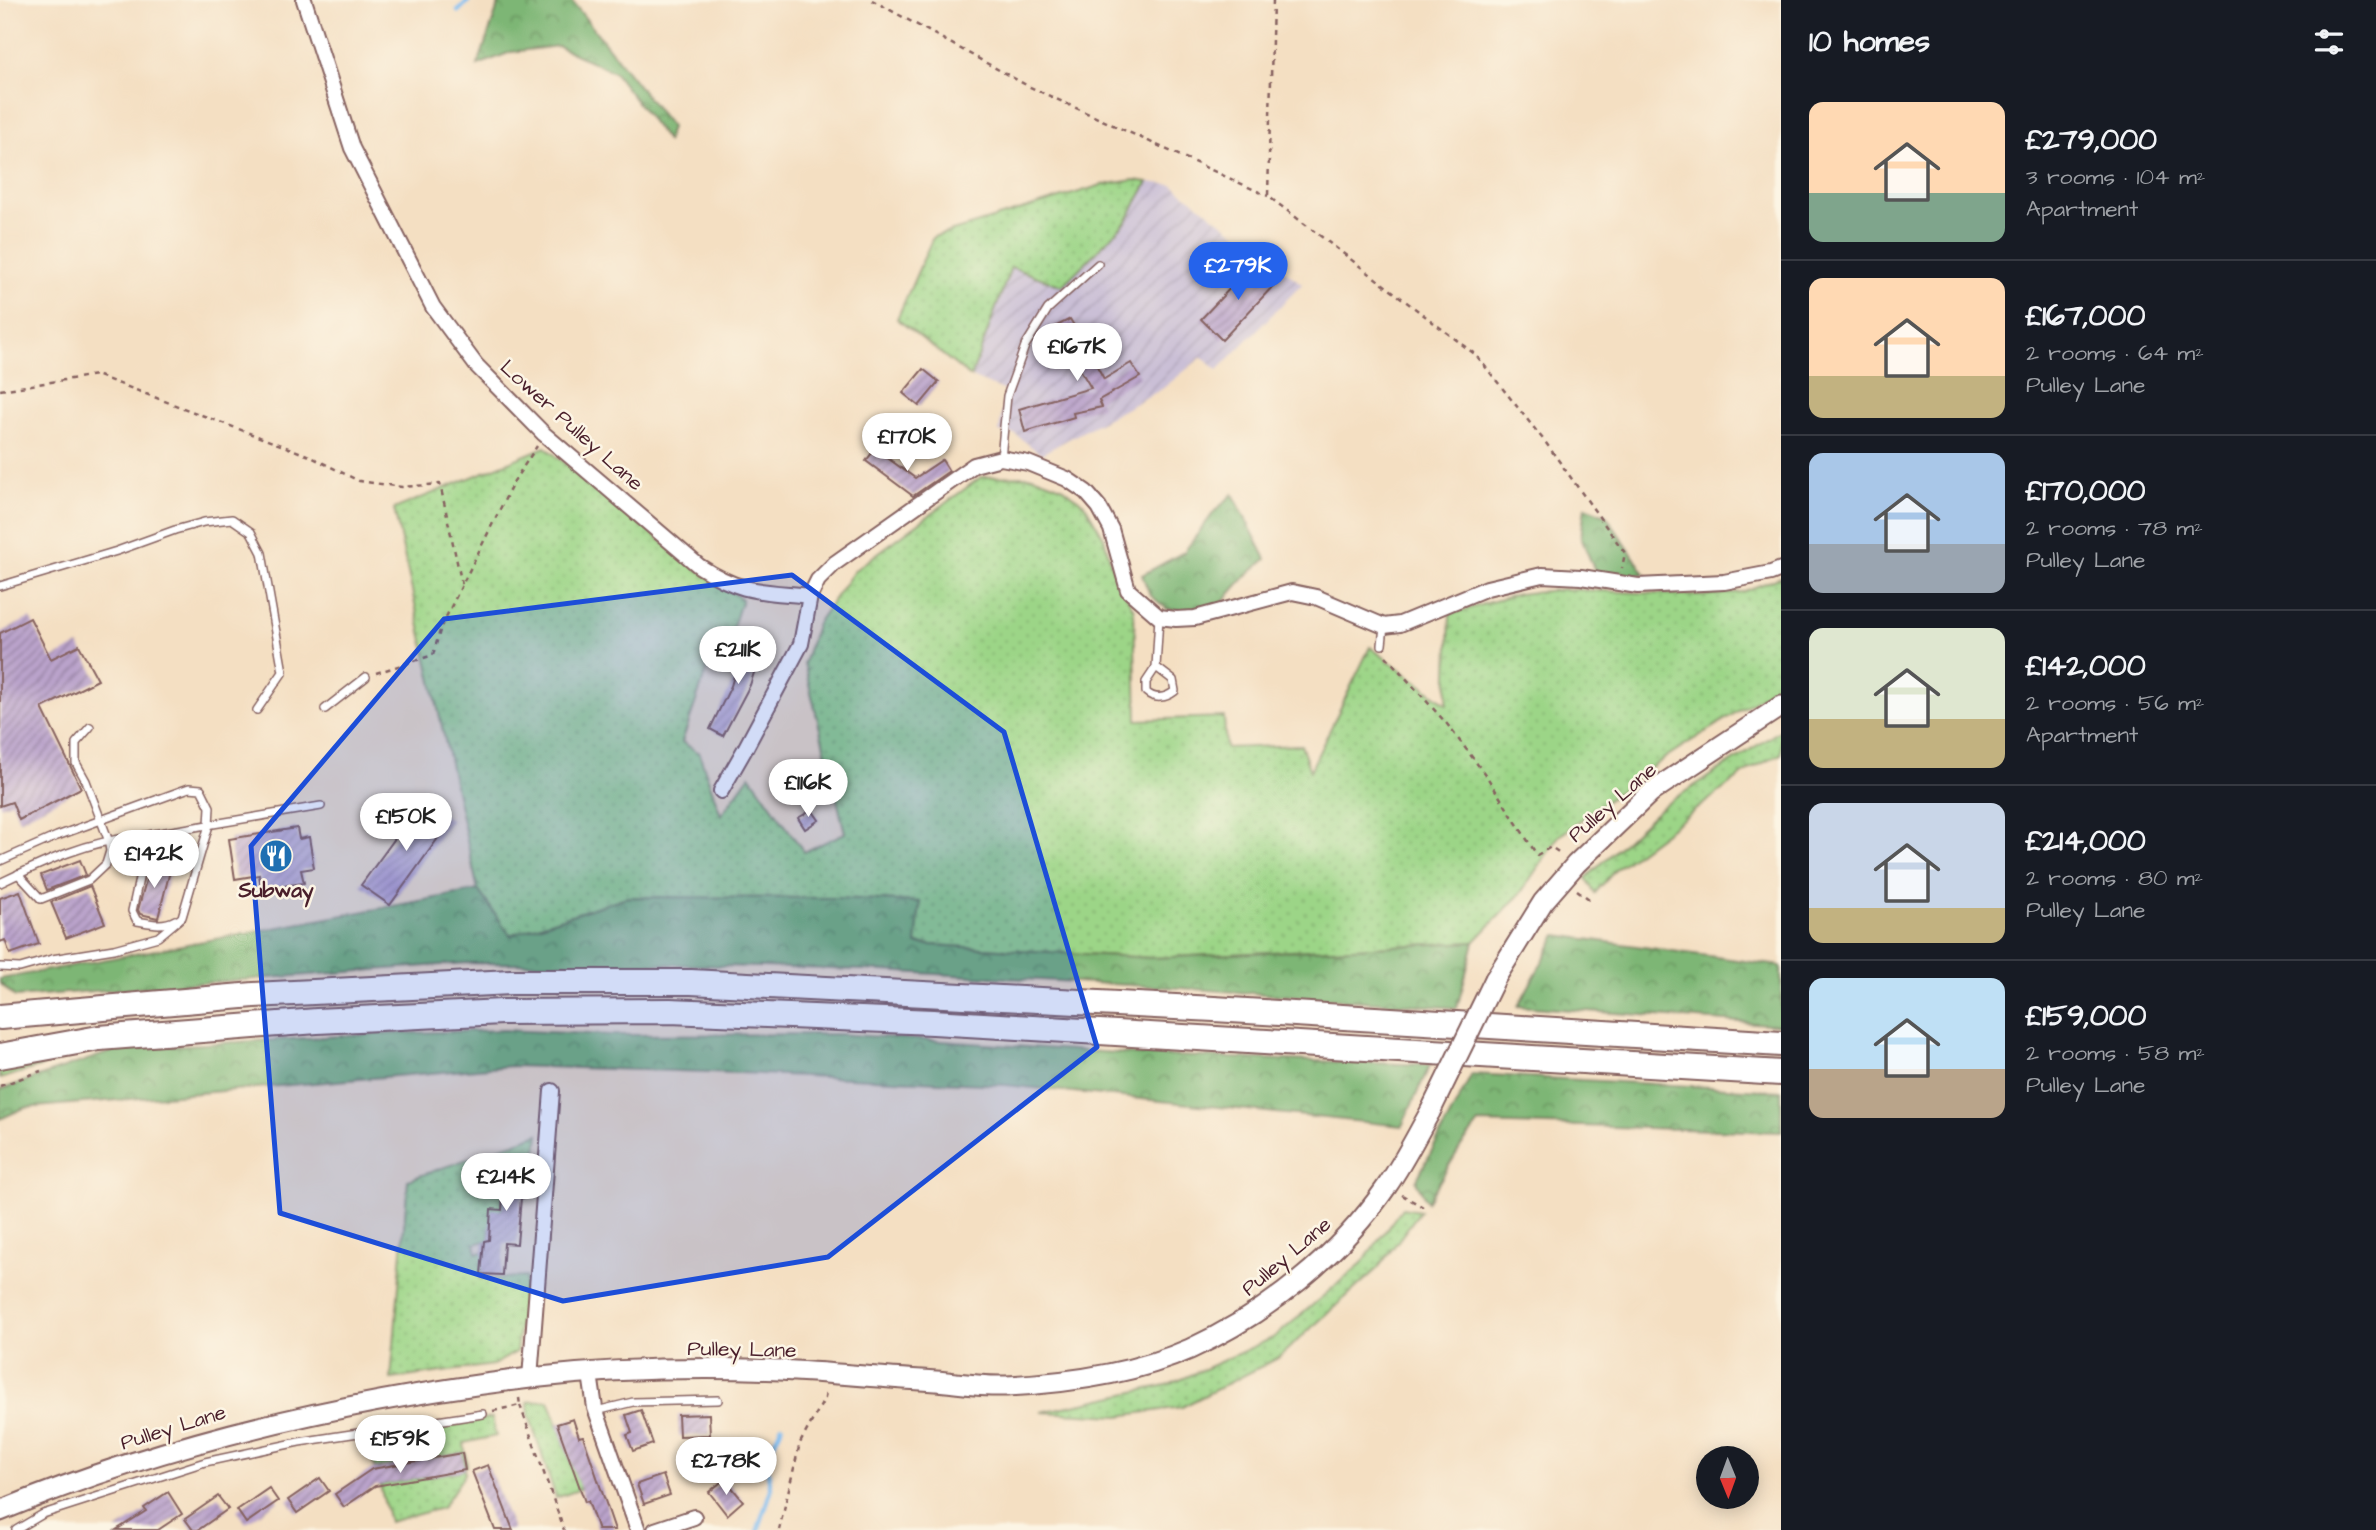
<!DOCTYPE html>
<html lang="en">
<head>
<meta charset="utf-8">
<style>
  body { margin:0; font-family:"Architects Daughter",sans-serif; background:#242831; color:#f1f3f6; height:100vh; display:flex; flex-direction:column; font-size:26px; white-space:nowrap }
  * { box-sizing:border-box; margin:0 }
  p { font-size:23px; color:#9ea1a6 }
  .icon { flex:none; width:38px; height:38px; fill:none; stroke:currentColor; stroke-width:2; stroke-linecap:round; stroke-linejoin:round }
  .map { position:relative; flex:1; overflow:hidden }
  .side { display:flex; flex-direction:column; background:#171b24; width:595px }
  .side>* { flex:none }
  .needle { width:46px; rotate:179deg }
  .fabs { position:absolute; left:1696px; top:1446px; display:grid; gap:14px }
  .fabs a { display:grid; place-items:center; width:63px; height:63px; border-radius:50%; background:#171b24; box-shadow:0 4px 18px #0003; font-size:35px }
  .price { position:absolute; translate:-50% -60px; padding:0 16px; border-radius:24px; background:#fff; color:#222; font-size:23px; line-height:46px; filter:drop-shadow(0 2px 4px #0008) }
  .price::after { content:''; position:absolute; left:50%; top:42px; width:21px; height:16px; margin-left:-10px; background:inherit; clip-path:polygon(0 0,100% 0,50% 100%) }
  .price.on { background:#2563eb; color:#fff }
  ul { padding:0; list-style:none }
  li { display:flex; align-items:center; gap:21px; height:175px; padding:0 28px }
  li+li { border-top:2px solid #363941 }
  li span { display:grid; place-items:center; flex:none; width:196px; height:140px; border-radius:14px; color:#555 }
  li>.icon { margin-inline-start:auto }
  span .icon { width:84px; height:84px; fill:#fffc; stroke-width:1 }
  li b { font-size:30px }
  h2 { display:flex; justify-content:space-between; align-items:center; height:84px; padding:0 28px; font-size:30px }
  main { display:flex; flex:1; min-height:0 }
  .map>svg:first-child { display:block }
  .industrial { fill:url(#industrial-furrows) }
  .grass { fill:url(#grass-dots); stroke:#737a59; stroke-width:2 }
  .forest { fill:url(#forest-crowns); stroke:#646a50; stroke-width:2 }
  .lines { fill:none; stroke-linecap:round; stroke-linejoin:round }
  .stream { stroke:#7dbbf0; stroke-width:5 }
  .building { fill:url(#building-hatch) }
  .lane-casing { stroke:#866260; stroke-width:10 }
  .street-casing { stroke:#866260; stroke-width:18 }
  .secondary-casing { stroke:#866260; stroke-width:23 }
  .highway-casing { stroke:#866260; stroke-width:28 }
  .path { stroke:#866260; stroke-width:2.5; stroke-dasharray:5 5; stroke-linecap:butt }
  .lane { stroke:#fff; stroke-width:7 }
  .street { stroke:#fff; stroke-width:14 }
  .secondary { stroke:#fff; stroke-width:19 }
  .highway { stroke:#fff; stroke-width:24 }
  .secondary-bridge-casing { stroke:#866260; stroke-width:23; stroke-linecap:butt }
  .secondary-bridge { stroke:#fff; stroke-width:19 }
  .marked { fill:#1d4ed8; fill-opacity:0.2; stroke:#1d4ed8; stroke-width:5; stroke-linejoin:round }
  .labels { text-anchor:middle; stroke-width:5; stroke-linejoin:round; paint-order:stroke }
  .street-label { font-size:21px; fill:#4a1f2b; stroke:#fcf5e5 }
  .poi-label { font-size:21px; font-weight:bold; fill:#4a1f2b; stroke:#fcf5e5 }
</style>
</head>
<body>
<main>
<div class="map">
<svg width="1781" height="1530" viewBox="0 0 1781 1530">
  <defs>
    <pattern id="industrial-furrows" width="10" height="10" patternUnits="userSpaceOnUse" patternTransform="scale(1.75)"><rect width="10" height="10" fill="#cabfd6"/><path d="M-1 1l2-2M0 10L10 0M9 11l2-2" fill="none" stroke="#afa4b8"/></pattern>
    <pattern id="grass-dots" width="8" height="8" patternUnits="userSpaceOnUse" patternTransform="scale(1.75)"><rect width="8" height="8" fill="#9cd587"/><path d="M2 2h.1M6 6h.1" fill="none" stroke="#88b675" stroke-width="1.8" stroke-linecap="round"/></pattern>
    <pattern id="forest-crowns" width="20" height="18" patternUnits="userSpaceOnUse" patternTransform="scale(1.75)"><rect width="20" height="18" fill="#7db674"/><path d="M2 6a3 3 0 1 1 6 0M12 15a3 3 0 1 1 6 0" fill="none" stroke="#68935f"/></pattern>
    <pattern id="building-hatch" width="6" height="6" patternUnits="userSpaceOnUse" patternTransform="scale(1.75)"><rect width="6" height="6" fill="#baa3cb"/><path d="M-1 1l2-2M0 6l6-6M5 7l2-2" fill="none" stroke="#9984a5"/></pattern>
  </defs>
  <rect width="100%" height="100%" fill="#fcf5e5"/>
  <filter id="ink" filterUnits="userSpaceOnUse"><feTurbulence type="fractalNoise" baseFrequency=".0143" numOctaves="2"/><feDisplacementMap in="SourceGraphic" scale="14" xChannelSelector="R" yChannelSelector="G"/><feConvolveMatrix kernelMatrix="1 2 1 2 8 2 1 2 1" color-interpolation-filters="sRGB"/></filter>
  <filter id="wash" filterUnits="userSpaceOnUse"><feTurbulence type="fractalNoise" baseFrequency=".00686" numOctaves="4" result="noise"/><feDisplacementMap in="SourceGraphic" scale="28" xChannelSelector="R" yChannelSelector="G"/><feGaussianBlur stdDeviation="1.57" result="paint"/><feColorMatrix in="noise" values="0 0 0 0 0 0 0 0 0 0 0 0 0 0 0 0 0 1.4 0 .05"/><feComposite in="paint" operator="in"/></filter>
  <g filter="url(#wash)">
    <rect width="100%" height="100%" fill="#f4dfc2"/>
    <path class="industrial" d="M1148 182 1173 185 1302 284 1218 370 1202 357 1162 389 1041 454 1015 434 999 432 1005 391 971 377 1011 267 1126 222Z"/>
    <g class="grass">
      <path d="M1134 180 1148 182 1126 222 1062 286 1011 267 971 377 897 319 933 237 1102 185Z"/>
      <path d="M545 447 687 562 742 599 728 642 717 640 682 742 699 753 721 815 750 775 804 852 845 833 804 663 817 623 855 570 981 477 1033 476 1064 488 1085 505 1104 538 1113 571 1134 610 1137 720 1224 717 1226 748 1301 745 1310 771 1370 647 1447 704 1450 614 1518 594 1565 589 1701 596 1742 592 1781 577V684L1666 757 1558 837 1520 894 1474 942 1152 958 915 944 920 902 627 897 510 935 478 890 394 509Z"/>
      <path d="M1781 730V754L1749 770 1617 868 1595 893 1586 878 1663 806Z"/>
      <path d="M84 1051 72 1057 0 1079V1069Z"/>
      <path d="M539 1134 537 1151 525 1150 524 1157 511 1156 504 1165H499L498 1171 507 1184 504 1206 490 1227 489 1240 475 1244 477 1253 488 1251 480 1279 526 1277 516 1352 493 1365 391 1379 408 1180Z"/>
      <path d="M1402 1208 1420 1211 1378 1268 1278 1358 1182 1407 1119 1416 1041 1412 1171 1384 1275 1337 1362 1263Z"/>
      <path d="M549 1400 581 1489 556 1498 529 1415 528 1402Z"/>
      <path d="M492 1418 496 1436 464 1443 467 1466H465V1474L442 1508 389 1522 380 1485 459 1471V1467L464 1466 462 1453 375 1469 366 1442Z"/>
    </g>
    <g class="forest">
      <path d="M500 0H571L671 127 667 141 614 72 558 46 511 52 478 65Z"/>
      <path d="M1233 494 1266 559 1246 576 1220 605 1183 610 1167 609 1150 595 1142 575 1184 552 1215 511Z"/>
      <path d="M1585 507 1606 515 1645 574 1620 576 1596 574 1581 537Z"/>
      <path d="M478 890 510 935 627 897 838 898 920 902 916 944 1152 958 1474 942 1457 1008 1180 988 864 970 651 964 467 963 15 997 0 983V979Z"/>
      <path d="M1557 935 1781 966V1025L1518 1006Z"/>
      <path d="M504 1030 612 1035 839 1034 1146 1055 1430 1065 1402 1126 1005 1085 740 1073 512 1066 24 1108 0 1119V1090L119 1049 374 1034Z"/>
      <path d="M1472 1074 1781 1091V1132L1479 1123 1461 1146 1427 1202 1416 1181Z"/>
    </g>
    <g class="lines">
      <g class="stream">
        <path d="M458 11 469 0"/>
        <path d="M758 1530 771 1490 766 1460 782 1426"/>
      </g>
    </g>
    <g id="blocks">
      <g class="building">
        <path d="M1253 264 1275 284 1222 340 1201 319Z"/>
        <path d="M1070 319 1079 334 1088 329 1098 349 1090 353 1104 379 1131 363 1140 377 1099 400 1102 407 1073 413 1074 417 1025 432 1019 409 1091 388 1055 327Z"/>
        <path d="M923 369 939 382 919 406 903 393Z"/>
        <path d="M875 449 915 478 942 460 949 471 913 496 866 461Z"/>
        <path d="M30 618 51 659 79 645 98 680 42 708 81 788 19 820 12 802 0 806V633Z"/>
        <path d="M745 639 763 645 750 685 723 736 710 729 731 686Z"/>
        <path d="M423 800 451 820 390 905 361 885Z"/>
        <path d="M812 810 819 820 805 829 798 818Z"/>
        <path d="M297 828 299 839 309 837 314 868 301 870 304 883 281 886 282 891 262 894 259 875 235 879 229 839Z"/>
        <path d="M80 860 86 875 47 890 41 875Z"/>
        <path d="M151 862 171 867 158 918 140 914 138 910Z"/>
        <path d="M90 886 105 923 66 938 51 902Z"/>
        <path d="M20 891 39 944 10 954 5 940 0 942V898Z"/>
        <path d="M499 1156 530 1157 527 1198H521L517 1244 504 1243 502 1275 481 1274 484 1241 489 1240 491 1209 502 1210 504 1184H500Z"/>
        <path d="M641 1410 653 1444 633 1451 627 1435 632 1433 626 1415Z"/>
        <path d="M709 1414 710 1435 679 1436 678 1415Z"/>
        <path d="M573 1419 579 1437 583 1436 615 1530H598L588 1501 585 1502 557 1424Z"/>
        <path d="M462 1453 465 1470 375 1486 344 1507 335 1494 372 1469Z"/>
        <path d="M488 1465 513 1530H495L472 1471Z"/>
        <path d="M663 1475 670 1495 644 1504 637 1484Z"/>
        <path d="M320 1478 329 1491 297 1513 288 1500Z"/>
        <path d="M725 1479 743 1501 727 1515 709 1492Z"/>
        <path d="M269 1488 278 1501 246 1523 237 1510Z"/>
        <path d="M168 1492 182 1514 158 1530H116L146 1511 144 1508Z"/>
        <path d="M218 1496 228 1509 198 1530H193L185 1519Z"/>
      </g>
    </g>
  </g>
  <g filter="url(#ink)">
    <use href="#blocks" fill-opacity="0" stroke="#866260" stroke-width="2"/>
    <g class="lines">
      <defs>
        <g id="lane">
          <path d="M1001 458 1007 396 1025 346 1048 309 1098 264"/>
          <path d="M0 586 117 551 175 530 204 522 232 519 251 532 262 553 283 672 257 710"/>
          <path d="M1382 645 1384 626"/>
          <path d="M1156 667 1146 682V692C1155 700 1166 698 1175 691L1173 680 1156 667 1159 617"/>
          <path d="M325 709 366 677"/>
          <path d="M136 837 143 860 132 911 137 921C149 923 163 927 175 920"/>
          <path d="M0 861 57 836 189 788 201 789 210 807 209 825 182 917 158 937 114 949 52 959 20 968 0 967"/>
          <path d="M18 874 41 899 89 880 106 864 110 851 108 839 86 781 76 763V743L90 727"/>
          <path d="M0 883C44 862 87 841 136 837L321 806"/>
          <path d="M596 1411 633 1402 718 1400"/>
          <path d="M16 1530 43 1514 205 1462 299 1442 483 1414"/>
        </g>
        <g id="street">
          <path d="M304 0 352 148 433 307 476 365 544 434 699 566C742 594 761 591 810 596"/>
          <path d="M721 791 745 749 801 644 810 596 818 580 835 563 974 465 1001 458 1028 463 1067 479 1086 492 1099 507 1111 529 1128 590 1159 617 1176 619 1195 618 1292 592 1316 597 1384 626 1400 624 1487 588 1542 575 1581 577 1638 586 1724 582 1771 573 1781 569"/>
          <path d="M590 1374 595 1408 638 1530"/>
          <path d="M530 1378 552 1091"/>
          <path d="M655 1530 694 1517"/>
        </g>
        <g id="secondary">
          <path d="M1495 979 1543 902 1576 864 1651 792 1781 706"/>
          <path d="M0 1511C170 1441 347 1400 530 1378 609 1369 700 1367 780 1370 832 1373 884 1378 936 1381 959 1383 983 1387 1006 1386 1067 1383 1134 1374 1190 1349 1266 1314 1339 1256 1387 1186 1403 1163 1416 1137 1430 1112"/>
        </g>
        <g id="highway">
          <path d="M0 1017 254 995 511 982H691L1214 1009 1781 1044"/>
          <path d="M0 1056 99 1038 317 1021 502 1012 670 1011 933 1022 1781 1073"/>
        </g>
      </defs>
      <use href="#lane" class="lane-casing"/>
      <use href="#street" class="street-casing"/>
      <use href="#secondary" class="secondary-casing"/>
      <use href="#highway" class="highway-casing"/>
      <g class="path">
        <path d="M872 0 1028 86 1268 196"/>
        <path d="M1273 0 1268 196 1476 355 1546 443 1625 553 1622 568"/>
        <path d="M0 390 96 375 307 455 359 481 402 487 440 484 462 585"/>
        <path d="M1386 656 1447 724 1487 777 1537 855 1551 847 1560 853"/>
        <path d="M376 673 433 655 441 627 514 481 537 446"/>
        <path d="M1577 890 1589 899"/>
        <path d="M0 1086 41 1071"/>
        <path d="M1402 1195 1423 1207"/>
        <path d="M520 1405 564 1530"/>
        <path d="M493 1411 520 1405 519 1398"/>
        <path d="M779 1530 800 1443 825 1398 826 1391"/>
      </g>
      <use href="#lane" class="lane"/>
      <use href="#street" class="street"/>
      <use href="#secondary" class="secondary"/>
      <use href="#highway" class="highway"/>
      <defs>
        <path id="secondary-bridge" d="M1430 1112 1495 979"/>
      </defs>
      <use href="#secondary-bridge" class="secondary-bridge-casing"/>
      <use href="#secondary-bridge" class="secondary-bridge"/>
    </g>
  </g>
  <path class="marked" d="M792 575 1004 732 1097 1047 828 1257 563 1301 280 1213 251 846 444 619Z"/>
  <defs>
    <symbol id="restaurant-disc" viewBox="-11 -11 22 22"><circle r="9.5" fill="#1f6fb2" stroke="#fcf5e5"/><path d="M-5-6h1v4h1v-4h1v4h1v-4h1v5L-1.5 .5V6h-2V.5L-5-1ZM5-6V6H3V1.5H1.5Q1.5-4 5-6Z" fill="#fff"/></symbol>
  </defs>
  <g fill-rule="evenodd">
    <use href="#restaurant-disc" x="257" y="837" width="38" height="38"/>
  </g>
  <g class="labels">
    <g class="street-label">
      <text transform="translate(572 425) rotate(42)" y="7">Lower Pulley Lane</text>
      <text transform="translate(1612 802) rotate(-41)" y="7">Pulley Lane</text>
      <text transform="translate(1286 1256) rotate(-40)" y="7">Pulley Lane</text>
      <text transform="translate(742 1349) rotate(1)" y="7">Pulley Lane</text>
      <text transform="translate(173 1427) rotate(-17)" y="7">Pulley Lane</text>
    </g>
    <g class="poi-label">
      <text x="276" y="897">Subway</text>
    </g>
  </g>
</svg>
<div class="fabs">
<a><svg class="needle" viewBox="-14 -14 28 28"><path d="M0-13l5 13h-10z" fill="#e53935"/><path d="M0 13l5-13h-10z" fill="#9ea1a6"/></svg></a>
</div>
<b class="price on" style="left:1238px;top:302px">£279K</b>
<b class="price" style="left:1077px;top:383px">£167K</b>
<b class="price" style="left:907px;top:473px">£170K</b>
<b class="price" style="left:738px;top:686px">£211K</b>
<b class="price" style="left:808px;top:819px">£116K</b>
<b class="price" style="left:406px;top:853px">£150K</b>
<b class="price" style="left:154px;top:890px">£142K</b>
<b class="price" style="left:506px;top:1213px">£214K</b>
<b class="price" style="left:400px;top:1475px">£159K</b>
<b class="price" style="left:726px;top:1497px">£278K</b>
</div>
<section class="side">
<h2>10 homes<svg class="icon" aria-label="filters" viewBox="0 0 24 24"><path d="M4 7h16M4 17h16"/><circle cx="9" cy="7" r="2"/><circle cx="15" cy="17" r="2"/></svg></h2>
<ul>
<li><span style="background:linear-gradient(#ffd9b3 65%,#7fa58c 0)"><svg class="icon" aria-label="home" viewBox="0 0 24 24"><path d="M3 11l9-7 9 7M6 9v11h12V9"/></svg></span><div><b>£279,000</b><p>3 rooms · 104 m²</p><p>Apartment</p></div></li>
<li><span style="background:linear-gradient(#ffd9b3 70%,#c2b280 0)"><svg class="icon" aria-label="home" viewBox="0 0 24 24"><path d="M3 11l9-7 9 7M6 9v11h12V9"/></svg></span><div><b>£167,000</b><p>2 rooms · 64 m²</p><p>Pulley Lane</p></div></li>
<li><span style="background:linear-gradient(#a9c7e8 65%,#9aa5b1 0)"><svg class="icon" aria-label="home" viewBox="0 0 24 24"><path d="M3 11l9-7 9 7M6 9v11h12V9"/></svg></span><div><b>£170,000</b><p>2 rooms · 78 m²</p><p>Pulley Lane</p></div></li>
<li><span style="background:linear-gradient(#dfe7d0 65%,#c2b280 0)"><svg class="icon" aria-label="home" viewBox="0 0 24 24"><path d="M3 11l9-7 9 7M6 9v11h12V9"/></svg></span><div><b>£142,000</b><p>2 rooms · 56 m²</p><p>Apartment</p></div></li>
<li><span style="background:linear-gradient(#c9d6e8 75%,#c2b280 0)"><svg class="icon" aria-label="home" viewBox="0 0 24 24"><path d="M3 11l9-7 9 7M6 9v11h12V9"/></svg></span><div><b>£214,000</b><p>2 rooms · 80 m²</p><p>Pulley Lane</p></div></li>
<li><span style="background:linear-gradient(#bfe0f5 65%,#b9a48a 0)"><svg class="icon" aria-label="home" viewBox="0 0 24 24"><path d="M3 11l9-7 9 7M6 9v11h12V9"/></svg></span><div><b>£159,000</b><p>2 rooms · 58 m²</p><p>Pulley Lane</p></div></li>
</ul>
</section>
</main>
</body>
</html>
